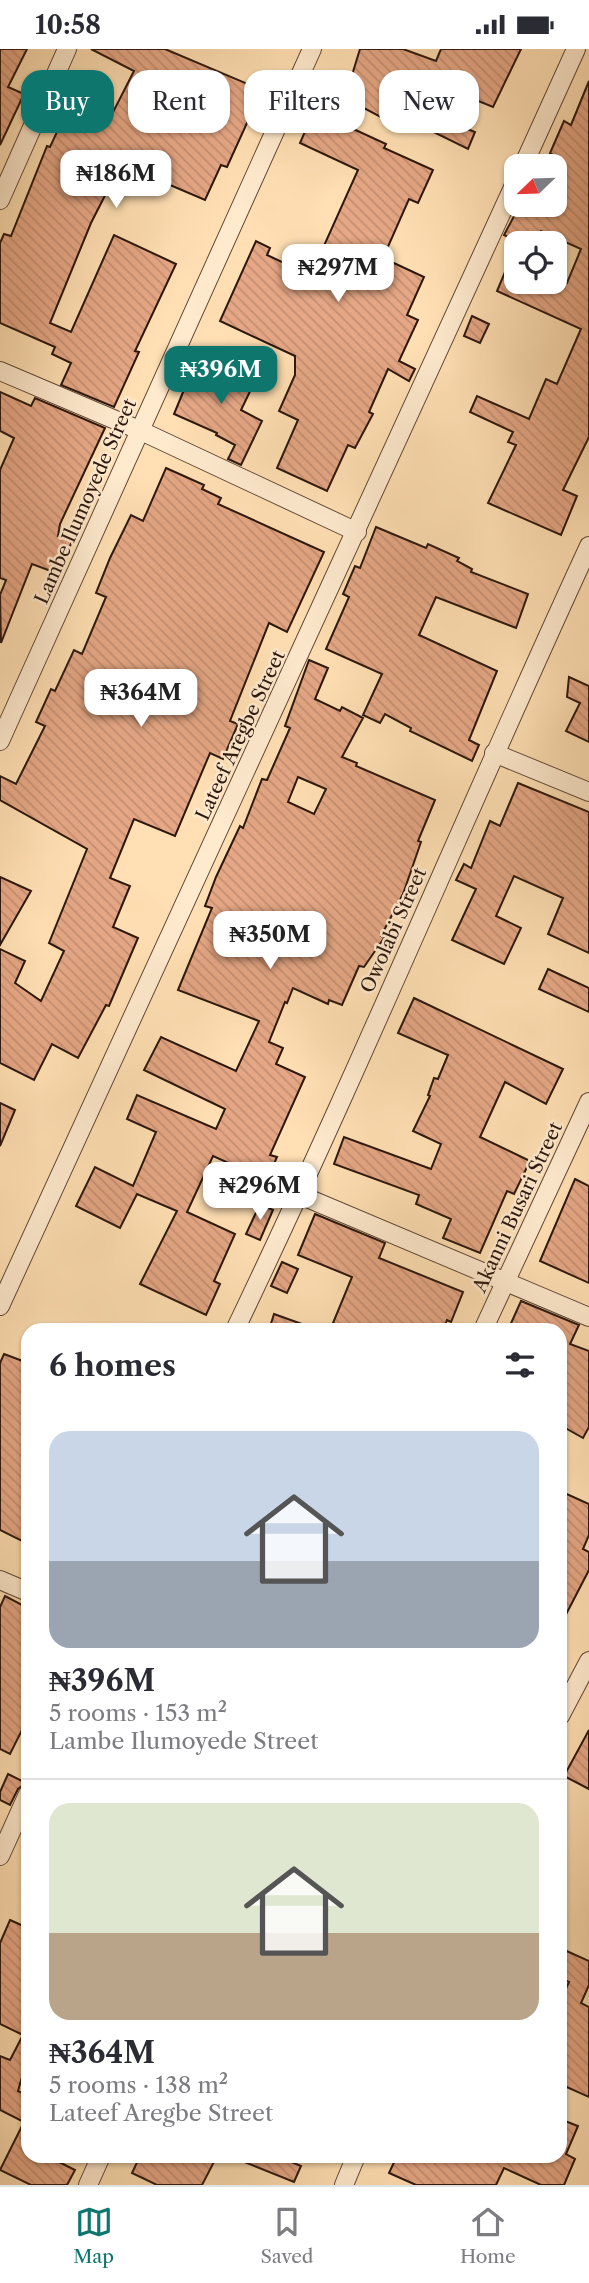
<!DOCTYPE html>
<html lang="en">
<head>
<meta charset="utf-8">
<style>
  body { margin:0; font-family:"Libre Caslon Text",serif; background:#f2f2f3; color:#2b2b33; height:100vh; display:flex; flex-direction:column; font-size:26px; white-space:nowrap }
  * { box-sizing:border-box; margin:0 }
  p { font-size:23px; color:#7c7c81 }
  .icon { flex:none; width:38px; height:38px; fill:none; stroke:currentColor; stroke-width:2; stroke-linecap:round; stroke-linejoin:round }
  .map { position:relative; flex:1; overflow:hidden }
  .sheet { position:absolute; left:21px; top:1274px; width:546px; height:840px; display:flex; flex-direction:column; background:#fff; border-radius:21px; box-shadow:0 2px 5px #0004 }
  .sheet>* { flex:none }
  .banner { position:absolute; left:21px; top:21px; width:548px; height:63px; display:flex; gap:14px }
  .needle { width:46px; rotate:247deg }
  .tools { position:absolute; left:504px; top:105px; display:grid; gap:14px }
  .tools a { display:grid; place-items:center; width:63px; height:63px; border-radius:14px; background:#fff; box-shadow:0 2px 5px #0004; font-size:35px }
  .price { position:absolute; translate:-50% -60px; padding:0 16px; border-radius:14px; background:#fff; color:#222; font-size:23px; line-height:46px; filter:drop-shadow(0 2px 4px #0008) }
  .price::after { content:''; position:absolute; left:50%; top:42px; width:21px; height:16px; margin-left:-10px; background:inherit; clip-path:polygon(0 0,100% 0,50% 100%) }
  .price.current { background:#0f766e; color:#fff }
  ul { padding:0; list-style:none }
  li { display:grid; align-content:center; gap:14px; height:371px; padding:0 28px }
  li+li { border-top:2px solid #e1e1e2 }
  li span { display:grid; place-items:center; height:217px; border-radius:21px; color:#555 }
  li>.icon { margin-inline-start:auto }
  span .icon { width:126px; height:126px; fill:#fffc; stroke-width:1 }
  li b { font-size:30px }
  h2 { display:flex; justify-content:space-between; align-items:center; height:84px; padding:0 28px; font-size:30px }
  .pill { padding:0 24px; border-radius:21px; background:#fff; box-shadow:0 2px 5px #0004; font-size:24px; line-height:63px }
  .pill.current { background:#0f766e; color:#fff }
  .status { display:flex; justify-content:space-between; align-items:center; height:49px; padding:0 35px; background:#fff; direction:ltr }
  .status svg { height:19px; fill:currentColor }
  .tabs { display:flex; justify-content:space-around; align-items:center; height:98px; border-top:2px solid #e1e1e2; background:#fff; font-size:19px; color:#7c7c81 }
  .tabs a { display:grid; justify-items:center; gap:4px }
  .tabs .current { color:#0f766e }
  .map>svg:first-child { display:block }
  .building { fill:url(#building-back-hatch); stroke:#2c170e; stroke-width:2; fill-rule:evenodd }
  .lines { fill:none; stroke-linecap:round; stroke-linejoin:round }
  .minor-casing { stroke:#614937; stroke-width:20 }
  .minor { stroke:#ffeace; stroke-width:18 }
  .labels { text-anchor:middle; stroke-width:5; stroke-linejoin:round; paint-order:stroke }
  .street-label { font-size:19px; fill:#2c170e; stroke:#ffeace }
</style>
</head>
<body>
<div class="status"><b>10:58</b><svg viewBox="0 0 49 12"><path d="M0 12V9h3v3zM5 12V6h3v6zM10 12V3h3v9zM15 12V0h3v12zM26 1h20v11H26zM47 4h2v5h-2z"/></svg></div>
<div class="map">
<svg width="589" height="2136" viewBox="0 0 589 2136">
  <defs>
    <pattern id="building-back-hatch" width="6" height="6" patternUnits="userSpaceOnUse" patternTransform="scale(1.75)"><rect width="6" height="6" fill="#e5a785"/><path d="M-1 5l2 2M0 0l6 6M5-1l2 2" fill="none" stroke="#c58f72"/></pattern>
  </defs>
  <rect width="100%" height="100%" fill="#ffdfb3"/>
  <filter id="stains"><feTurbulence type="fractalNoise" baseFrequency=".00286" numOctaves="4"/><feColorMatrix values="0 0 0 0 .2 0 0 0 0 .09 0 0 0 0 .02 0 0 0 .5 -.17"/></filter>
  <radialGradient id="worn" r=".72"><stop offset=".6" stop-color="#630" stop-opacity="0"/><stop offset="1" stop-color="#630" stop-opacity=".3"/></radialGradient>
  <g class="building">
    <path d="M0 0H27L8 38 24 45 0 96Z"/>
    <path d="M91 0H165L262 41 227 118 221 116 205 151 121 115 91 174 50 274 71 283 114 186 176 215 135 302 139 303 114 358 61 336 71 314 52 305 55 298 0 274V194L4 185 11 187 47 97 50 98 69 57 107 75 134 22Z"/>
    <path d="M360 0H403L436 12 441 0H521L493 58 434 34 421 61 475 83 468 100 395 64 390 73 345 49Z"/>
    <path d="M589 32V388L563 441 577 447 561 486 488 454 516 396 508 393 513 383 470 363 477 347 529 370 546 330 557 335 581 280 497 242 516 197V233H555V229L567 234 581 200 541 182 535 194H521L504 186 520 156H555V107L550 104 564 72 571 76Z"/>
    <path d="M310 60 386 95 384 99 433 121 418 154 409 150 383 209 424 228 407 266 418 271 399 312 415 320 409 332 388 320 369 363 373 365 355 399 348 396 327 442 277 419 298 371 279 362 295 326V307L220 272 256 192 270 199 267 206 305 224 308 216 314 219 358 121 300 94 307 78 302 76Z"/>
    <path d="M472 267 489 275 480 294 464 287Z"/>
    <path d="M203 309 255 332 241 361 262 372 241 416 228 410 235 396 216 386 217 384 174 365 186 336 191 337Z"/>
    <path d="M0 343 31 357 35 349 105 379 60 475 58 487 72 492 59 525 32 515 1 594 0 546 6 531 0 529V421L14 389 0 382Z"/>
    <path d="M166 419 204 436 202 440 221 449 218 455 324 503 287 583 269 574 230 672 238 675 223 710 210 704 175 787 134 770 110 829 130 837 113 878 138 889 109 957 106 956 78 1009 52 995 34 1031 0 1014V900L25 912 15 934 41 952 64 902 49 894 87 800 0 751V727L16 735 45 677 36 673 51 640 55 642 74 601 82 605 106 548 96 544 110 509 131 466 143 472Z"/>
    <path d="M376 478 426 499 428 495 459 509 457 512 472 520 471 523 528 545 516 579 436 548 419 586 497 622 469 691 479 696 472 712 410 682 411 679 385 665 380 674 363 666 382 625 326 600 349 548 343 545 355 517 360 519Z"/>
    <path d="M309 611 328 619 315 650 340 662 342 658 363 669 342 708 357 714 356 717 435 751 418 792 421 793 403 845 381 887 384 889 364 918 359 917 342 956 329 951 328 955 293 939 287 954 285 953 269 993 283 999 276 1015 305 1028 270 1106 277 1108 267 1131 213 1107 187 1163 235 1185 214 1232 220 1235 206 1266 140 1235 177 1162 137 1145 120 1179 76 1157 95 1118 133 1137 156 1083 127 1070 137 1046 216 1080 225 1060 144 1021 161 988 236 1022 259 972 178 941 212 859 205 857 216 828 240 777 243 779 262 730 267 731 290 679 285 677ZM298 728 326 740 314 765 288 753Z"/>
    <path d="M569 628 589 637V693L566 682 580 654 567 648Z"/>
    <path d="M518 734 589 763V904L548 885 563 849 514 827 496 867 521 879 504 915 452 891 476 840 456 831 464 815 471 819 490 772 500 777Z"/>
    <path d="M0 828 31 842 0 896Z"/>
    <path d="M548 920 589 939V963L539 940Z"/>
    <path d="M414 949 563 1020 546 1055 505 1033 480 1088 530 1112 514 1145 507 1142 480 1204 443 1189 451 1170 416 1155 419 1146 334 1115 344 1088 431 1120 441 1095 413 1082 430 1047 428 1046 434 1029 438 1030 448 1006 398 984Z"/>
    <path d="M0 1054 15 1061 0 1097Z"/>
    <path d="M575 1130 589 1137V1234L540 1212Z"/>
    <path d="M260 1155 273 1161 260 1191 246 1185Z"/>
    <path d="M315 1165 385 1194 379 1209 463 1243 451 1273 447 1271 443 1281H350L333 1274 352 1228 298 1206Z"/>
    <path d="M282 1213 298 1220 287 1244 271 1237Z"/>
    <path d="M521 1252 579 1276 570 1295 589 1302V1378L583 1389 560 1376V1281H508Z"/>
    <path d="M274 1265 313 1279V1281H269Z"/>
    <path d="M4 1305 28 1314V1495L0 1481V1314Z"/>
    <path d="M560 1442 589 1455V1486L583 1500 589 1503V1521L560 1577Z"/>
    <path d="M5 1547 28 1559V1669L10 1705 0 1700V1558Z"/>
    <path d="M589 1681V1740L564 1727Z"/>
    <path d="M8 1725 26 1734 18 1740 10 1756 0 1751V1743Z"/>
    <path d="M10 1871 28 1879V2007L18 2042 28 2047V2107H47L75 2121 67 2136H31L0 2121 24 2073 0 2061V2007L10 2011 23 1986 0 1975V1894Z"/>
    <path d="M560 1899 589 1912V1936L581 1954 589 1958V2048L560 2035V1953L569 1933 560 1929Z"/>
    <path d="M560 2070 578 2077 566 2105 575 2110 564 2136H541L504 2119 496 2136H416L389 2124 397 2107H560Z"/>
    <path d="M140 2107H217L202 2136H157L132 2124Z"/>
    <path d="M277 2107 301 2117 294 2133 232 2108Z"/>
  </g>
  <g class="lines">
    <defs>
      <g id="minor">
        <path d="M523 117 576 0"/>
        <path d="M0 151 67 0"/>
        <path d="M0 322 139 381 357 483"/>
        <path d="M0 692 312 0"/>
        <path d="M494 704 589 743"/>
        <path d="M300 1146 589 1268"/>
        <path d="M0 1257 516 132"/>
        <path d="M235 1281C359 1022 469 757 589 497"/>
        <path d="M483 1281 589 1053"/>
        <path d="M0 1531 28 1543"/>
        <path d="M560 1667 589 1612"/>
        <path d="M0 1807 28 1745"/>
        <path d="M88 2136 101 2107"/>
        <path d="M344 2136 356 2107"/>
      </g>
    </defs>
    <use href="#minor" class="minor-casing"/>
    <use href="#minor" class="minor"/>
  </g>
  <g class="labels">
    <g class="street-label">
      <text transform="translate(85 452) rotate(-66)" y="7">Lambe Ilumoyede Street</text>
      <text transform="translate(240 686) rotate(-65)" y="7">Lateef Aregbe Street</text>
      <text transform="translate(393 881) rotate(-66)" y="7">Owolabi Street</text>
      <text transform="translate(517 1158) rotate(-65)" y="7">Akanni Busari Street</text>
    </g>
  </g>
  <rect width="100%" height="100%" filter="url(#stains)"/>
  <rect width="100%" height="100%" fill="url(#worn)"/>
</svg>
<div class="tools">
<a><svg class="needle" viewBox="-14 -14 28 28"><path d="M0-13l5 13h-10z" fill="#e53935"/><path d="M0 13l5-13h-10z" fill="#7c7c81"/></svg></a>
<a><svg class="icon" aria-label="locate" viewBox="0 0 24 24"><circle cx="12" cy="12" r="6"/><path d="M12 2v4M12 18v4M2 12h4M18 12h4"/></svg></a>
</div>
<b class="price" style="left:116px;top:161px">₦186M</b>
<b class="price" style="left:338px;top:255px">₦297M</b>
<b class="price current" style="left:221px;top:357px">₦396M</b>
<b class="price" style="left:141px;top:680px">₦364M</b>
<b class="price" style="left:270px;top:922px">₦350M</b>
<b class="price" style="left:260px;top:1173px">₦296M</b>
<div class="banner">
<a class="pill current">Buy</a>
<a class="pill">Rent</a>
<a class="pill">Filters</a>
<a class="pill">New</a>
</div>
<section class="sheet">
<h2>6 homes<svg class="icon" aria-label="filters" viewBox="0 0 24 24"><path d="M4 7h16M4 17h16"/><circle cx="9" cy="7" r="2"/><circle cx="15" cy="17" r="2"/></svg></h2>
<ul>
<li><span style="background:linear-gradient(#c9d6e8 60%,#9aa5b1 0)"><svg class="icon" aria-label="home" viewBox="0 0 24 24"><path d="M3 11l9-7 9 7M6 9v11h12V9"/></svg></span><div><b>₦396M</b><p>5 rooms · 153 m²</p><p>Lambe Ilumoyede Street</p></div></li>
<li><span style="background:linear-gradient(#dfe7d0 60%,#b9a48a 0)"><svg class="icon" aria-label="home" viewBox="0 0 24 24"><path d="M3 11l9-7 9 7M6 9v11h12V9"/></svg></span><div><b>₦364M</b><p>5 rooms · 138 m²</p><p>Lateef Aregbe Street</p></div></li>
</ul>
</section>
</div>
<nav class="tabs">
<a class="current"><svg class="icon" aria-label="map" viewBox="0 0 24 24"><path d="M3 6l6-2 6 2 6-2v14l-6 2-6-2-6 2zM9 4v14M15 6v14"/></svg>Map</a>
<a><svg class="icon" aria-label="saved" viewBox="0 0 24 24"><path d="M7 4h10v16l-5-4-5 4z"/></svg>Saved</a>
<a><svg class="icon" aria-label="home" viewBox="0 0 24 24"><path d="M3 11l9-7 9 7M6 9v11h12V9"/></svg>Home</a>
</nav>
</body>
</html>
